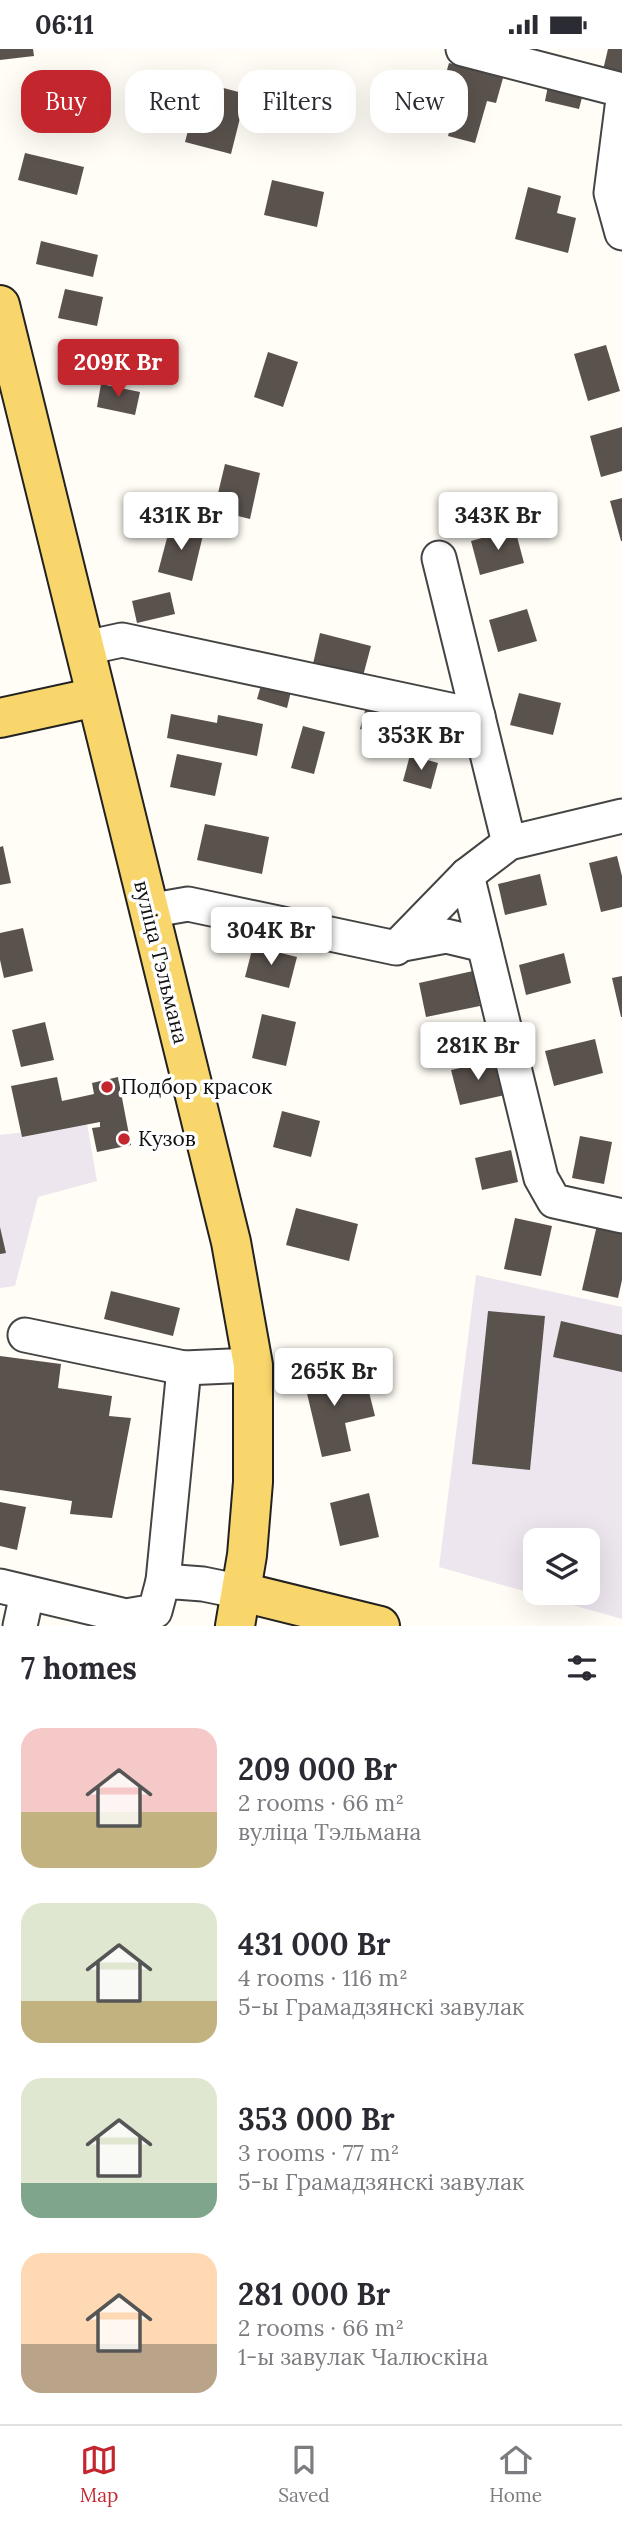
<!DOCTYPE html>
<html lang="en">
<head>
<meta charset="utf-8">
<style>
  body { margin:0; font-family:Lora,serif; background:#f2f2f3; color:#2b2b33; height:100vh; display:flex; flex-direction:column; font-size:26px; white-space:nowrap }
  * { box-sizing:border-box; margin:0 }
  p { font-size:23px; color:#7c7c81 }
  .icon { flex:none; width:38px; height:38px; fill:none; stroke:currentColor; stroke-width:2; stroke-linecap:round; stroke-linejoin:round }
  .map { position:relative; height:1577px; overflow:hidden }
  .panel { display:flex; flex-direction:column; background:#fff; flex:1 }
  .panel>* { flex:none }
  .top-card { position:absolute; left:21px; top:21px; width:581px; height:63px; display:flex; gap:14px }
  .tools { position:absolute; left:523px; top:1479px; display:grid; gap:14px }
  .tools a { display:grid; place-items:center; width:77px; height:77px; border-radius:14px; background:#fff; box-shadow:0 7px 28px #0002; font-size:35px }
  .price { position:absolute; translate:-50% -60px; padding:0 16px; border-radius:7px; background:#fff; color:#222; font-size:23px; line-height:46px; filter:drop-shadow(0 2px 4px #0008) }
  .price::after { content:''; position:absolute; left:50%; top:42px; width:21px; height:16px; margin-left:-10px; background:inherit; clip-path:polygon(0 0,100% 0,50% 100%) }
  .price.current { background:#c4262e; color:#fff }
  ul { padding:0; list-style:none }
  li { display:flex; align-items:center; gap:21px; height:175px; padding:0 21px }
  li span { display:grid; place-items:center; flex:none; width:196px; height:140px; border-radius:21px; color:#555 }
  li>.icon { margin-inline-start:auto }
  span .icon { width:84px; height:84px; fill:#fffc; stroke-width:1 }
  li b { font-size:30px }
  h2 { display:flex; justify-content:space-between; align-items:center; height:84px; padding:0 21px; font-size:30px }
  .pill { padding:0 24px; border-radius:21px; background:#fff; box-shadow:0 7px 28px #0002; font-size:24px; line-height:63px }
  .pill.current { background:#c4262e; color:#fff }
  .status { display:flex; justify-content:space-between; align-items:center; height:49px; padding:0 35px; background:#fff; direction:ltr }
  .status svg { height:19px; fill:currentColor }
  .menu { display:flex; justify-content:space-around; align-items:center; height:98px; border-top:2px solid #e1e1e2; background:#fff; font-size:19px; color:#7c7c81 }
  .menu a { display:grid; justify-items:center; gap:4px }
  .menu .current { color:#c4262e }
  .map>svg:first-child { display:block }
  .industrial { fill:#eee6ef; fill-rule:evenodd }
  .building { fill:#5a524d }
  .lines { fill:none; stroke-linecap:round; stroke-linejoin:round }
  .minor-casing { stroke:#444; stroke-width:37 }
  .major-casing { stroke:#222; stroke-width:42 }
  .minor { stroke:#fff; stroke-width:33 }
  .major { stroke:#f9d66b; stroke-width:38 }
  .poi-dot { fill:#c4262e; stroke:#fff; stroke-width:2.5 }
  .labels { text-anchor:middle; stroke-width:7; stroke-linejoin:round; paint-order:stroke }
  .street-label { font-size:21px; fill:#111; stroke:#fff }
  .poi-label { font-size:21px; fill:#111; stroke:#fff; text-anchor:start }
</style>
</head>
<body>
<div class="status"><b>06:11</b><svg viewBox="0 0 49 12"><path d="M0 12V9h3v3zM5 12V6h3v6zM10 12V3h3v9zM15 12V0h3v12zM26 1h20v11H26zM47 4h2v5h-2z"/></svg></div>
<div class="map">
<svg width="622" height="1577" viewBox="0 0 622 1577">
  <rect width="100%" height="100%" fill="#fffdf5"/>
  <g class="industrial">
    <path d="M87 1075 97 1132 38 1148 15 1237 0 1239V1086Z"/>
    <path d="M476 1226 622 1258V1570L439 1518ZM536 1491H588V1544H536Z"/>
  </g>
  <g class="building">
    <path d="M0 0H33L34 7 0 11Z"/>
    <path d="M608 0H622V26L603 21Z"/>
    <path d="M449 14 503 29 496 54 487 52 475 94 448 87 460 43 442 38Z"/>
    <path d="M549 32 584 41 579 60 545 52Z"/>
    <path d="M201 33 246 45 231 105 185 93Z"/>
    <path d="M25 104 84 118 77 146 18 131Z"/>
    <path d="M272 131 324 143 317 178 264 166Z"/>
    <path d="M528 138 561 147 557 164 576 169 568 204 515 190Z"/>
    <path d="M41 192 98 206 93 228 36 215Z"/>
    <path d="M65 240 103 248 97 277 58 269Z"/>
    <path d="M606 296 620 342 588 352 574 305Z"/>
    <path d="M268 303 298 313 283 358 254 348Z"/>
    <path d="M101 335 140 343 135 366 97 358Z"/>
    <path d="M622 378V422L601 428 590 387Z"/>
    <path d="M225 415 260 424 250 470 214 461Z"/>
    <path d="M622 449V492H621L610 452Z"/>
    <path d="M171 474 204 482 192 532 158 523Z"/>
    <path d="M515 480 524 514 480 526 471 492Z"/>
    <path d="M170 543 175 565 137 574 132 552Z"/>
    <path d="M527 560 537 592 498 603 489 571Z"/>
    <path d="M320 584 371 597 363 627 313 615Z"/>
    <path d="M264 626 293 634 287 659 257 650Z"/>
    <path d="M519 644 561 654 553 686 510 676Z"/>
    <path d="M368 651 430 668 422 697 360 680Z"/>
    <path d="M171 665 217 674 218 666 263 675 257 707 167 689Z"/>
    <path d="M303 677 325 683 314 725 291 719Z"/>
    <path d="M177 705 222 714 215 747 170 738Z"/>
    <path d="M410 706 438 714 431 740 403 732Z"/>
    <path d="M205 775 269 788 262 825 197 811Z"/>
    <path d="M3 797 11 834 0 836V798Z"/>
    <path d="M617 807 622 827V858L601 863 589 814Z"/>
    <path d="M540 825 547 856 505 866 498 835Z"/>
    <path d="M23 879 33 922 4 929 0 911V884Z"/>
    <path d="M253 897 297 908 289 939 245 928Z"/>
    <path d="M564 904 571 934 526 946 519 916Z"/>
    <path d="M473 922 480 957 426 968 419 934Z"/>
    <path d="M622 927V968H621L612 929Z"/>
    <path d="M262 965 296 973 286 1017 252 1009Z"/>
    <path d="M45 973 54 1011 21 1018 12 981Z"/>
    <path d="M595 990 603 1024 554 1037 545 1002Z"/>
    <path d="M497 1011 505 1046 460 1056 451 1021Z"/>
    <path d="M57 1028 62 1052 94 1045 92 1034 118 1028 131 1096 97 1103 92 1079 100 1078V1073L22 1088 11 1037Z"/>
    <path d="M282 1062 320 1072 311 1108 273 1098Z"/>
    <path d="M580 1087 612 1093 604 1135 572 1129Z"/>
    <path d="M511 1101 518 1133 482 1141 475 1109Z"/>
    <path d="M296 1159 358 1175 349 1212 286 1196Z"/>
    <path d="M515 1169 552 1177 541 1227 504 1220Z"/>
    <path d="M597 1176 622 1181V1231L618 1249 582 1241Z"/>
    <path d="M0 1178 6 1204 0 1205Z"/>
    <path d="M111 1242 180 1259 173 1287 104 1270Z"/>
    <path d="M488 1262 545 1267 530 1421 472 1415Z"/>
    <path d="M561 1272 622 1286V1323L553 1308Z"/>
    <path d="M0 1307 61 1315 58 1339 112 1347 109 1367 131 1369 112 1469 70 1465 72 1452 0 1441Z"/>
    <path d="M331 1312 339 1346 368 1339 375 1367 345 1374 351 1402 322 1408 301 1319Z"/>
    <path d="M369 1444 379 1488 340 1497 330 1454Z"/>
    <path d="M0 1453 26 1458 17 1501 0 1497Z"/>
  </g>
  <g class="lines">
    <defs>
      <g id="minor">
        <path d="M463 0 622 41"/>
        <path d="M622 58 611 144 622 184"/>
        <path d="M439 509 509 794"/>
        <path d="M85 599 122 591 478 667"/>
        <path d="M467 826 541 1129 554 1152 622 1167"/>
        <path d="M148 862 188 855 396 899 467 826 509 794 622 767"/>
        <path d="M398 896 446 887 484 896"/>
        <path d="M25 1286 184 1319 163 1532"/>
        <path d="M184 1319 253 1316"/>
        <path d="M0 1537 126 1567 155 1562 163 1532 203 1535 242 1543"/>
        <path d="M20 1577 27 1545"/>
      </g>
      <g id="major">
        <path d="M0 256 231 1193 253 1316V1433L247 1506 235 1577"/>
        <path d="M0 669 96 648"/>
        <path d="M242 1543 380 1577"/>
      </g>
    </defs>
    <use href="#minor" class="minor-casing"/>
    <use href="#major" class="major-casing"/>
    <use href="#minor" class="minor"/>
    <use href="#major" class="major"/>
  </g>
  <g class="poi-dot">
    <circle cx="107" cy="1038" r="7"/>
    <circle cx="124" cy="1090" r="7"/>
  </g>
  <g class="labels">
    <g class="street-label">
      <text transform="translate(161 913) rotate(76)" y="7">вуліца Тэльмана</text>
    </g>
    <g class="poi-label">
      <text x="121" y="1045">Подбор красок</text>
      <text x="138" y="1097">Кузов</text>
    </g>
  </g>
</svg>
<div class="tools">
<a><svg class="icon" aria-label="layers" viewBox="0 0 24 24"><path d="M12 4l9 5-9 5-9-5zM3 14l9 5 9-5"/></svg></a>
</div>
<b class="price current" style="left:118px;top:350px">209K Br</b>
<b class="price" style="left:181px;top:503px">431K Br</b>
<b class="price" style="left:498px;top:503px">343K Br</b>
<b class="price" style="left:421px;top:723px">353K Br</b>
<b class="price" style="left:271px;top:918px">304K Br</b>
<b class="price" style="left:478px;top:1033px">281K Br</b>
<b class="price" style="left:334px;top:1359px">265K Br</b>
<div class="top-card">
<a class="pill current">Buy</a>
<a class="pill">Rent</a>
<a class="pill">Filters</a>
<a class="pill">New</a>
</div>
</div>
<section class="panel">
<h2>7 homes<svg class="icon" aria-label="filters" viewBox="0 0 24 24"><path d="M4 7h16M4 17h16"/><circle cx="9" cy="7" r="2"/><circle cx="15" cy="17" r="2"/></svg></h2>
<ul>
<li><span style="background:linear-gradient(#f6c9c9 60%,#c2b280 0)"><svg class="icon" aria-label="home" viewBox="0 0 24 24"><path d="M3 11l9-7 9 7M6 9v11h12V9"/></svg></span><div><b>209 000 Br</b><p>2 rooms · 66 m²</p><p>вуліца Тэльмана</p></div></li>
<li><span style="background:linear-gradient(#dfe7d0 70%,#c2b280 0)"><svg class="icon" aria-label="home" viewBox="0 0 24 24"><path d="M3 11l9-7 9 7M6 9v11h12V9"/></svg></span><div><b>431 000 Br</b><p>4 rooms · 116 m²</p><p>5-ы Грамадзянскі завулак</p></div></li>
<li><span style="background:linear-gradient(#dfe7d0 75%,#7fa58c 0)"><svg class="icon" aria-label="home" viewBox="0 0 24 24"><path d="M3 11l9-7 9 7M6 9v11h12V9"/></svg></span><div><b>353 000 Br</b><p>3 rooms · 77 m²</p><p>5-ы Грамадзянскі завулак</p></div></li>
<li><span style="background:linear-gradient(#ffd9b3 65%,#b9a48a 0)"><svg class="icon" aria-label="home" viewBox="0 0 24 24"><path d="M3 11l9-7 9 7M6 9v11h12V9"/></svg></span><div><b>281 000 Br</b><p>2 rooms · 66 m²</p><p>1-ы завулак Чалюскіна</p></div></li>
</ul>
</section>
<nav class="menu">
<a class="current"><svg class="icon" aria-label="map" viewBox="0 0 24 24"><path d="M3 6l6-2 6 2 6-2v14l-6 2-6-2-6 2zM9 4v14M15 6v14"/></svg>Map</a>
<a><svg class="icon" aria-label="saved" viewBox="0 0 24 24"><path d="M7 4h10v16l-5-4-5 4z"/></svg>Saved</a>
<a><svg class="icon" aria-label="home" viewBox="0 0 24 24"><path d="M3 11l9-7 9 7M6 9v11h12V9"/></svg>Home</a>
</nav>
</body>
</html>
